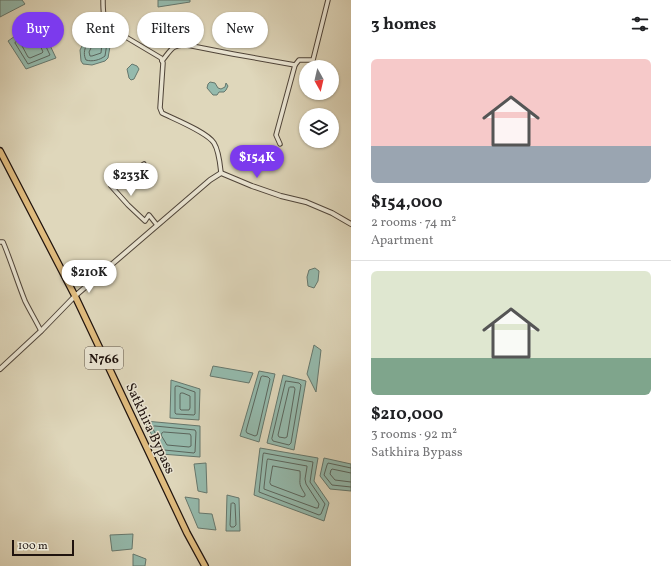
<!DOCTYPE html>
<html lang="en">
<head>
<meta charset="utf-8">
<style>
  body { margin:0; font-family:Vollkorn,serif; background:#f2f2f2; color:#202124; height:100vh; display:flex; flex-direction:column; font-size:15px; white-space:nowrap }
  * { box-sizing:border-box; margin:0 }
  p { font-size:13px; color:#757577 }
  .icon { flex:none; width:22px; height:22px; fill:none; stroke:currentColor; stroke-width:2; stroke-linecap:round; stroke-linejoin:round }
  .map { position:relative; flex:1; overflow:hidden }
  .panel { display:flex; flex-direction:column; background:#fff; width:320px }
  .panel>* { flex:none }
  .top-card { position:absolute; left:12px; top:12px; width:279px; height:36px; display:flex; gap:8px }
  .needle { width:26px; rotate:172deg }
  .tools { position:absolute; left:299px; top:60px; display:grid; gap:8px }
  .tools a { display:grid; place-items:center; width:40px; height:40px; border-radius:50%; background:#fff; box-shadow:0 1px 3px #0004; font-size:20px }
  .scale { position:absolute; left:12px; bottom:10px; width:62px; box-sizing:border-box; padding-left:4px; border:2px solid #1f130e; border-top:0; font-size:11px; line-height:14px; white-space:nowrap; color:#1f130e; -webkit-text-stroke:3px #eae5d3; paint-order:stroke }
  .price { position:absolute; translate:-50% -34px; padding:0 9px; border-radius:14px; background:#fff; color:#222; font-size:13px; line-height:26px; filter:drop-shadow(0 1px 2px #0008) }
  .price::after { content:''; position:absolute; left:50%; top:24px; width:12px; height:9px; margin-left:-6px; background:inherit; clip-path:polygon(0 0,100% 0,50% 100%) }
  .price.selected { background:#7c3aed; color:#fff }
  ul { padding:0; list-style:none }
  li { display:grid; align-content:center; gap:8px; height:212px; padding:0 20px }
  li+li { border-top:1px solid #e0e0e0 }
  li span { display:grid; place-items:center; height:124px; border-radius:6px; color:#555 }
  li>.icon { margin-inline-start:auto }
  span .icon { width:72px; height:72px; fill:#fffc; stroke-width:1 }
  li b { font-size:17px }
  h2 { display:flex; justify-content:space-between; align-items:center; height:48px; padding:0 20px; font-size:17px }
  .chip { padding:0 14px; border-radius:18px; background:#fff; box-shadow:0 1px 3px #0004; font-size:14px; line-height:36px }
  .chip.selected { background:#7c3aed; color:#fff }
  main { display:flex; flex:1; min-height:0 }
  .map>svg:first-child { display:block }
  .water { fill:#94baad; stroke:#65776d }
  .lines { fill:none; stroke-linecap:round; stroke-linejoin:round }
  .shore { stroke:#5a665e; stroke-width:1 }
  .minor-casing { stroke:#4f4439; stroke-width:5.5 }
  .tertiary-casing { stroke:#4f4439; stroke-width:6 }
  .trunk-casing { stroke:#1f130e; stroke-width:8 }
  .minor { stroke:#eae5d3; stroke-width:3.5 }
  .tertiary { stroke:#eae5d3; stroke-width:4 }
  .trunk { stroke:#e0bc7e; stroke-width:5.5 }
  .labels { text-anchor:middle; stroke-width:3; stroke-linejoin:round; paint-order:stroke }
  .shield { fill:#eae5d3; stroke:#5c5249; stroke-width:1 }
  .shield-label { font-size:13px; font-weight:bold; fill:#1f130e }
  .street-label { font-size:14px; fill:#1f130e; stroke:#eae5d3 }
</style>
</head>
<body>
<main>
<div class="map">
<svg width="351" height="566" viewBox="0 0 351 566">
  <rect width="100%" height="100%" fill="#dfd7bb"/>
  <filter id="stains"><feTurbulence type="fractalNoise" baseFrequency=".005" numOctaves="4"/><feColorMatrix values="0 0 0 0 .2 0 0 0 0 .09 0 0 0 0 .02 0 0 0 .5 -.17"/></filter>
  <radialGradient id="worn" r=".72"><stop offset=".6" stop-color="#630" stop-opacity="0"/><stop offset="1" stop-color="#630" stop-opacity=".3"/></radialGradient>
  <g class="water">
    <path d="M0 0H22L25 4 0 17Z"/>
    <path d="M158 0H190V2L158 7Z"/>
    <path d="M38 20 56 58 26 69 8 41Z"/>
    <path d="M97 32H108L112 35 108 58 105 61 92 65 83 64 81 61 80 50 86 38 91 35Z"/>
    <path d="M132 64 137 66 139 69 134 79 131 80 129 78 127 69Z"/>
    <path d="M210 82 215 83 218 88 221 89 225 87 226 83 228 86 226 90 224 92H219L217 95H213L207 88 208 84Z"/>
    <path d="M315 268 319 271 318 281 314 288 308 286 307 277 309 270Z"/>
    <path d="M314 345 321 350 316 392 307 374Z"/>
    <path d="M213 366 253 373 249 383 210 376Z"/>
    <path d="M259 371 275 374 259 442 240 436Z"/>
    <path d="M283 375 306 381 294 450 267 443Z"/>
    <path d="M171 380 200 389 199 420 170 418Z"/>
    <path d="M145 421 200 426V457L161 454Z"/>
    <path d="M260 448 318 458 314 481 329 503 324 521 254 495Z"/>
    <path d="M324 458 351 464V491L330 489 320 476Z"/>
    <path d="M206 463 207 493 198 491 194 464Z"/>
    <path d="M227 495 239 498 240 531H226Z"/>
    <path d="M185 497 199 499V513L212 514 216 530 198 528Z"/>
    <path d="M133 534 132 549 112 551 110 535Z"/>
    <path d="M133 554 146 559 145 566H133Z"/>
  </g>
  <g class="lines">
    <g class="shore">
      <path d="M35 28H37L50 55 48 56 28 64 15 43Z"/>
      <path d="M33 35 36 36 43 52 42 53 30 58 28 57 21 44Z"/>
      <path d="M98 36H104L108 37 105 56C100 60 92 62 86 60 81 50 88 40 98 36Z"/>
      <path d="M100 41 102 43 101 53 92 56H90L89 52 93 44Z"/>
      <path d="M263 376 268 377 270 379 257 435 255 436 247 433 246 431 261 377Z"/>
      <path d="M286 381 299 383 301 385 291 443 289 445 273 441 272 439Z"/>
      <path d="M176 386H178L195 392V414L194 415 176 414 175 413V388Z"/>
      <path d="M290 387H294L295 389 287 437 285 438 279 437 278 435 289 388Z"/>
      <path d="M181 393H183L190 396V408L189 410H181L180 409V395Z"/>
      <path d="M155 426 195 430 196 432 195 452 194 453 164 450 153 429V427Z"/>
      <path d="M164 432 190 434 191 436V446L189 447 167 445 161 435 162 433Z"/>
      <path d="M264 453 313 462 310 482 325 504 321 514 319 515 259 492 263 455Z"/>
      <path d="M268 459 307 466V467L305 479 306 484 319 504 318 508H316L264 489V487L267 461Z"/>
      <path d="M273 466 300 471C301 483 297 482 305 494V496L303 497 271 485 270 483Z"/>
      <path d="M351 468 328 463 327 465 324 475 332 485 351 487"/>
      <path d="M351 473 332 469 331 470 330 474 335 480 351 482"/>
      <path d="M232 503H234L235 504 236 525 234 527H231L230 525 231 504Z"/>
    </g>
    <defs>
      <g id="minor">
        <path d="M103 0C103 9 103 20 109 27L161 58 163 63 160 108 162 113C174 119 207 132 214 143 219 151 220 164 221 173"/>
        <path d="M162 61C171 50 172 44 187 45L233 54 295 65 299 60H313L328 0"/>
        <path d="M280 144 276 135 295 65"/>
        <path d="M144 164 111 186 128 205 145 221 149 215 157 225"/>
        <path d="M0 242H3C11 261 17 281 25 301 30 311 36 321 41 331"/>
      </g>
      <path id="tertiary" d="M0 369 41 331 75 296 210 180 221 173 252 186 281 196 306 202 332 213 351 224"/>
      <path id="trunk" d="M0 151 75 296 187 533 205 566"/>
    </defs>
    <use href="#minor" class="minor-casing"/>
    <use href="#tertiary" class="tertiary-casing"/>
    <use href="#trunk" class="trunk-casing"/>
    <use href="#minor" class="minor"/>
    <use href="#tertiary" class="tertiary"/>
    <use href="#trunk" class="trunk"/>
  </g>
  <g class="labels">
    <rect class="shield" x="85" y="347" width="38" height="22" rx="3"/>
    <g class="shield-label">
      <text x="104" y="363">N766</text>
    </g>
    <g class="street-label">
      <text transform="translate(151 428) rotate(65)" y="5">Satkhira Bypass</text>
    </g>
  </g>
  <rect width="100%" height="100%" filter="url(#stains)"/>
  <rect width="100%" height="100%" fill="url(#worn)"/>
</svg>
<div class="tools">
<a><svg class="needle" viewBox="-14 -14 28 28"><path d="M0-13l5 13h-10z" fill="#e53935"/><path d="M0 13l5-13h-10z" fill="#757577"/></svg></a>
<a><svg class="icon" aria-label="layers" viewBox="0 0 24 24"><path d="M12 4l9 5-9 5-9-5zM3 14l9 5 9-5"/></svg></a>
</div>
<div class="scale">100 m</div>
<b class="price selected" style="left:257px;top:179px">$154K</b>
<b class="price" style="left:131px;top:197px">$233K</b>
<b class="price" style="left:89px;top:294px">$210K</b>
<div class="top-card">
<a class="chip selected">Buy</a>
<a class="chip">Rent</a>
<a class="chip">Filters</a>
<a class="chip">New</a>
</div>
</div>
<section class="panel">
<h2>3 homes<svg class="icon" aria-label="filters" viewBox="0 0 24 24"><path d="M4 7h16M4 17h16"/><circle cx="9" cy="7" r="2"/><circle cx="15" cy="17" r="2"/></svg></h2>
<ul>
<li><span style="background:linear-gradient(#f6c9c9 70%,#9aa5b1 0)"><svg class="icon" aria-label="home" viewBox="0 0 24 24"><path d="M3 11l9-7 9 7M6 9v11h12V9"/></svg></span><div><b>$154,000</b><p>2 rooms · 74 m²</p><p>Apartment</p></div></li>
<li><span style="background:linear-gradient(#dfe7d0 70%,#7fa58c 0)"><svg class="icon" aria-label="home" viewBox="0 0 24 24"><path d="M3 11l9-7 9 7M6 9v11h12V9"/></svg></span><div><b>$210,000</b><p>3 rooms · 92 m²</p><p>Satkhira Bypass</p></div></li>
</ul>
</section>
</main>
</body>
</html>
